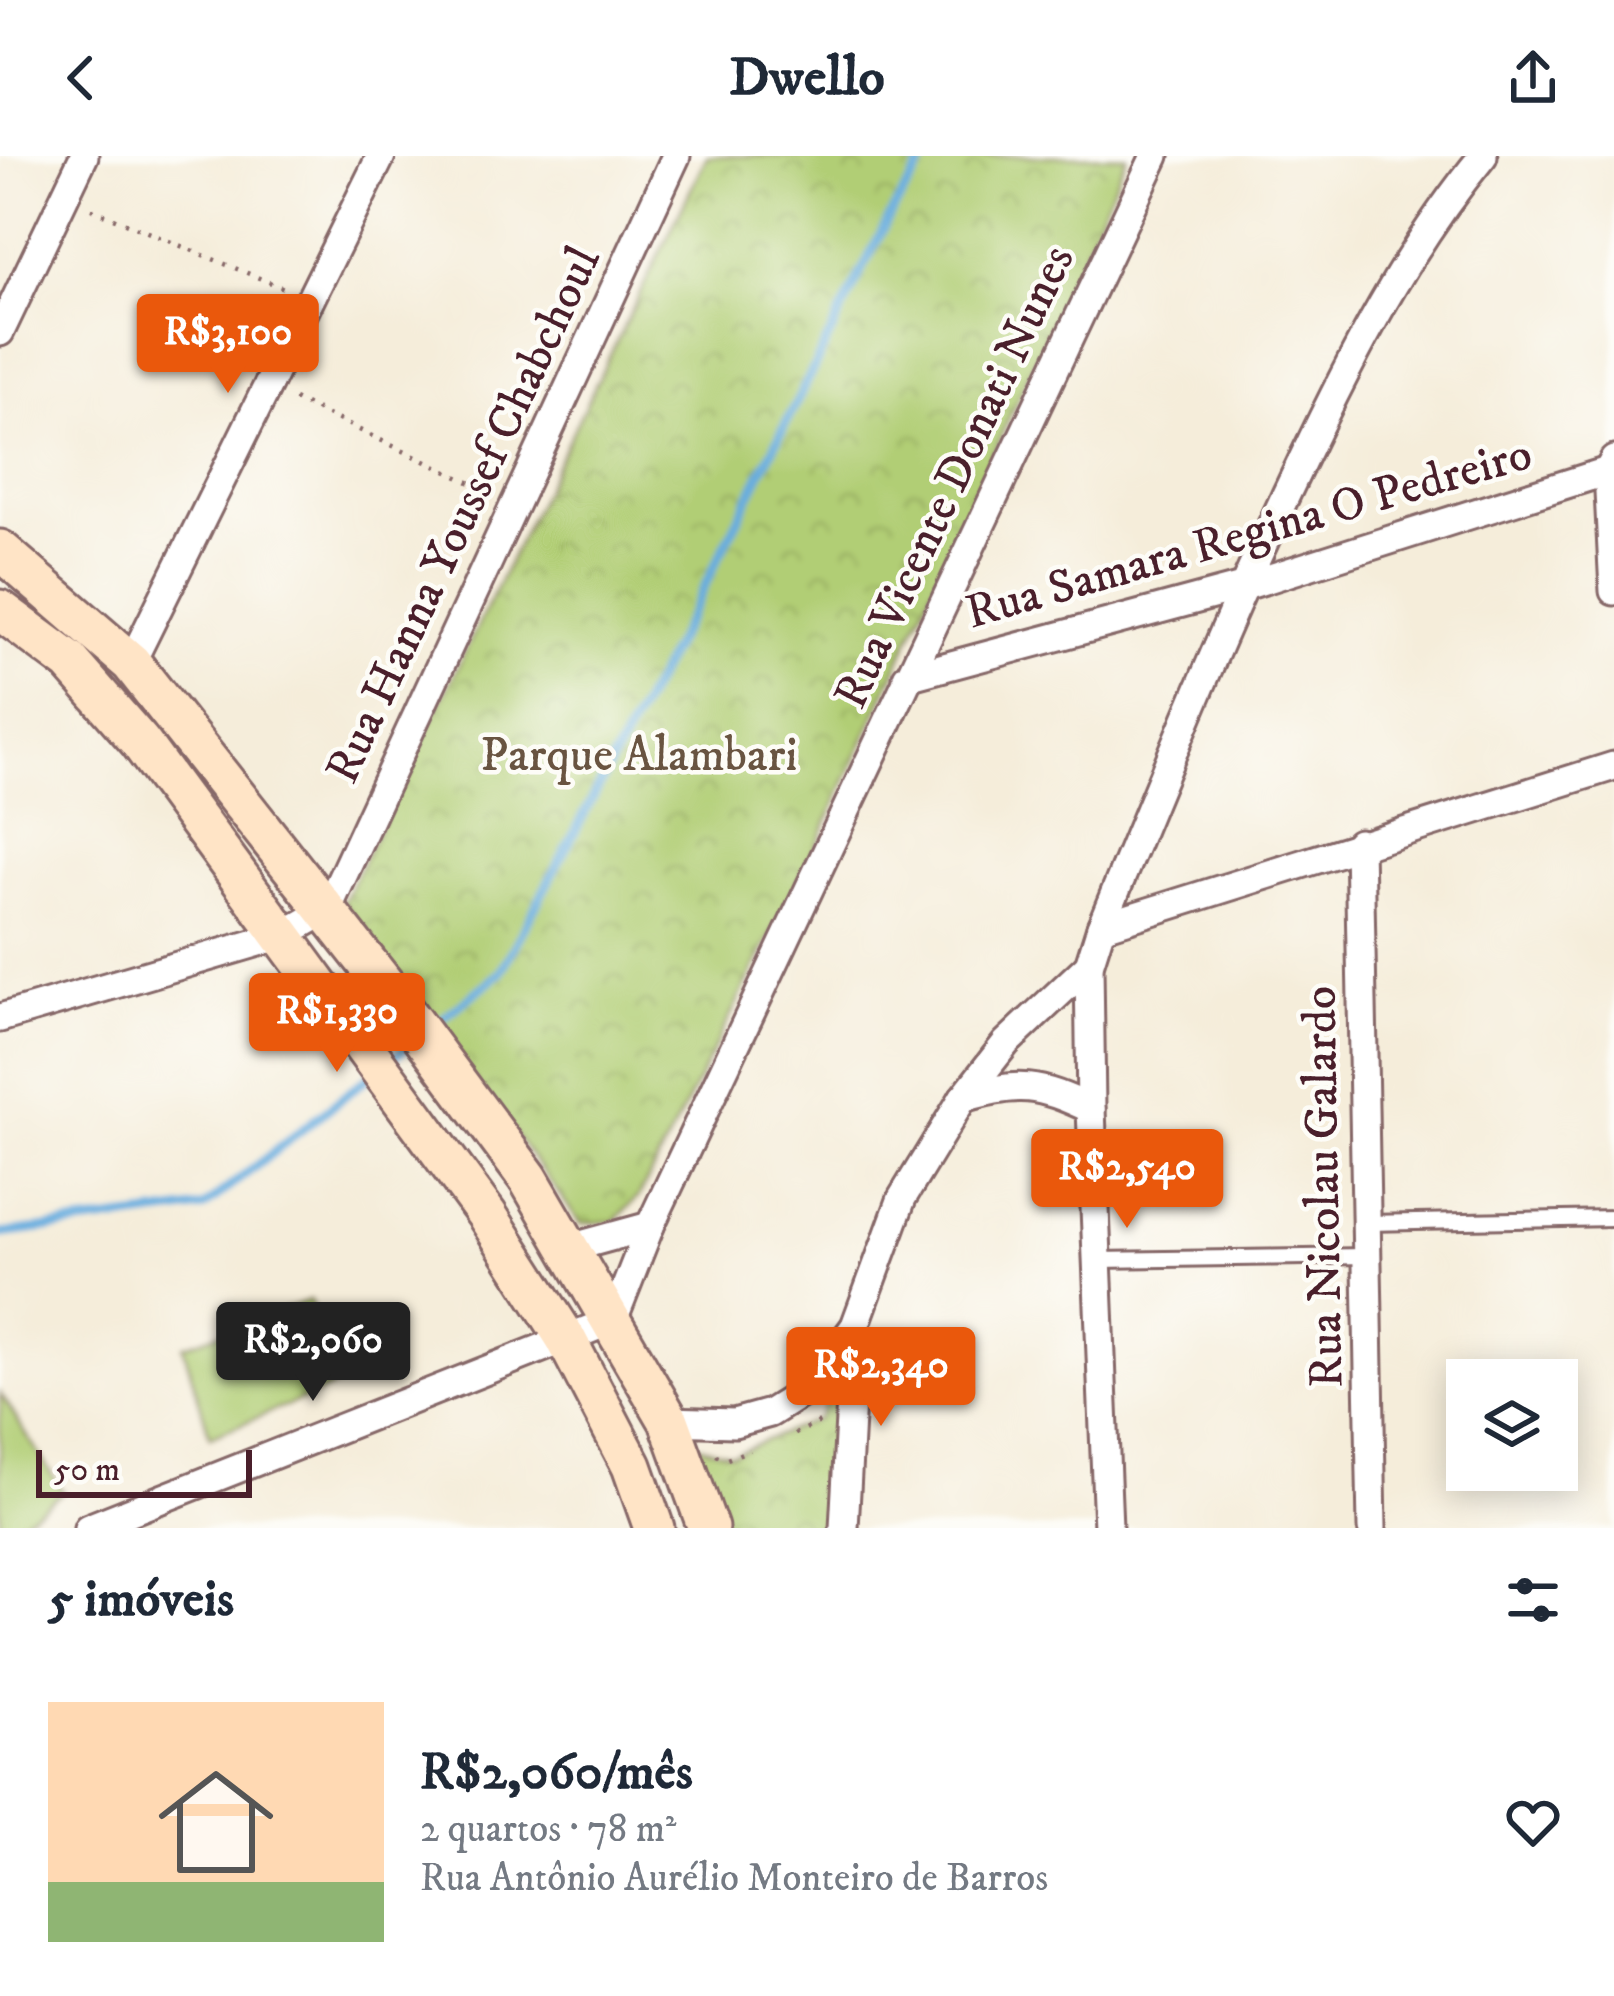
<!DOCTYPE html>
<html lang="pt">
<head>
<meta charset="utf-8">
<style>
  body { margin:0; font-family:"IM FELL DW Pica",serif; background:#f6f6f7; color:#1f2937; height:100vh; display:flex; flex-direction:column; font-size:45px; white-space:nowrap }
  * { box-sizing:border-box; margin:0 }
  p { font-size:39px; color:#747a83 }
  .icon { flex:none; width:66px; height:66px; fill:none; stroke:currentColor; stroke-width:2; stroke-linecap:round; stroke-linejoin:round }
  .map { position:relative; height:1372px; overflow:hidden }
  .panel { display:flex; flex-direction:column; background:#fff; flex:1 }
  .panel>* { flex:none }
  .controls { position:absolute; left:1446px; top:1203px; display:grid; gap:24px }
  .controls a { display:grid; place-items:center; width:132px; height:132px; border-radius:0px; background:#fff; box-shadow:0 6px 30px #0003; font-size:60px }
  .scale { position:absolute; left:36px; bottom:30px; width:216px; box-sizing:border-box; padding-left:12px; border:6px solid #4a1f2b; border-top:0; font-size:33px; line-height:42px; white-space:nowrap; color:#4a1f2b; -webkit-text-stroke:9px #fdfcf7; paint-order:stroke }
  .price { position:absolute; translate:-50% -102px; padding:0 27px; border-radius:12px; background:#ea580c; color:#fff; font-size:39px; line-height:78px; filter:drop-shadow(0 3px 6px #0008) }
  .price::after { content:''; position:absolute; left:50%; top:72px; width:36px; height:27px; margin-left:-18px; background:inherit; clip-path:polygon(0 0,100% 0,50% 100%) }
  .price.on { background:#222; color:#fff }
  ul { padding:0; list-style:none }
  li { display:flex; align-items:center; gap:36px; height:300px; padding:0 48px }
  li span { display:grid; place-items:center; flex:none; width:336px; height:240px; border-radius:0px; color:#555 }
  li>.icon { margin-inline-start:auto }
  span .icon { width:144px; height:144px; fill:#fffc; stroke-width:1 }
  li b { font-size:51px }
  h2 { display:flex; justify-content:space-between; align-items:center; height:144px; padding:0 48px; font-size:51px }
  header { display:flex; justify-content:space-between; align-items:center; height:156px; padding:0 48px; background:#fff; font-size:54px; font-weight:800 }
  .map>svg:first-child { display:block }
  .park { fill:url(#park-crowns); stroke:#7e7650; stroke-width:3 }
  .pitch { fill:#b1ce74; stroke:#7e7650; stroke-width:3 }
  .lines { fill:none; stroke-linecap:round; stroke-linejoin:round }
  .stream { stroke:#69adde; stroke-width:9 }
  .lane-casing { stroke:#866768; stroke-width:20 }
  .street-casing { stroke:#866768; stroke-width:33 }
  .secondary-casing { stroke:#866768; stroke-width:45 }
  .path { stroke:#866768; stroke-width:4.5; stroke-dasharray:3 9; stroke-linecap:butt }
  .lane { stroke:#fff; stroke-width:14 }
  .street { stroke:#fff; stroke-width:27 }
  .secondary { stroke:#ffe4c6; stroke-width:39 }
  .labels { text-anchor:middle; stroke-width:9; stroke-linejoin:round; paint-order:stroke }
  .street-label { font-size:48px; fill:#4a1f2b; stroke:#fdfcf7 }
  .park-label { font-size:48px; fill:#695441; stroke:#fdfcf7 }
</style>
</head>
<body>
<header><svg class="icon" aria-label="back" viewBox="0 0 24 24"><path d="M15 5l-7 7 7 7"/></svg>Dwello<svg class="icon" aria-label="share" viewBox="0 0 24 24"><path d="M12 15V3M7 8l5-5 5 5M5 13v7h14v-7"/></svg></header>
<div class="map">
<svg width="1614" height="1372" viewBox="0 0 1614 1372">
  <defs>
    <pattern id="park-crowns" width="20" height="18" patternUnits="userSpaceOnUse" patternTransform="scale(3)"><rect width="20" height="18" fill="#b1ce74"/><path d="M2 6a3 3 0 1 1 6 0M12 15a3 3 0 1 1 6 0" fill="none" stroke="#9ab065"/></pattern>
  </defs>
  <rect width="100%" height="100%" fill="#fdfcf7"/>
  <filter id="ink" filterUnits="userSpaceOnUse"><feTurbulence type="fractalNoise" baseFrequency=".00833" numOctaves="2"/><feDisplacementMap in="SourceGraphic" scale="24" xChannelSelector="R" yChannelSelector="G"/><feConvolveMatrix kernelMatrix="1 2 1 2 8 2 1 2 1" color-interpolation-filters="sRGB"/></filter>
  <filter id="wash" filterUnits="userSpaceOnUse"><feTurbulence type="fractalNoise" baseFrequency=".004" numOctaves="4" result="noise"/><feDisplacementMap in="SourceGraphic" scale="48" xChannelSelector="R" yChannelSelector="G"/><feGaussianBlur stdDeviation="2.7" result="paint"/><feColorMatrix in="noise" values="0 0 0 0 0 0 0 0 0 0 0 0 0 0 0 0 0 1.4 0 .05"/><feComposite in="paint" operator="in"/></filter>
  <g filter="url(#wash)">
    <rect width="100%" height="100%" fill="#f5edda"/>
    <g class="park">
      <path d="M707 0H1127L820 682 659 1002 639 1040 615 1065 581 1068 343 746Z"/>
      <path d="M849 1200 840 1372H712L682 1285 732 1298 817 1263Z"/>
    </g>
    <g class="pitch">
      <path d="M310 1144 342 1227 210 1281 183 1190Z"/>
      <path d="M0 1237 63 1336 11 1372H0Z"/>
    </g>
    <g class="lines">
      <g class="stream">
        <path d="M428 874 500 817 693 453 889 61 927 0"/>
        <path d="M386 907 415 884"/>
        <path d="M0 1078 203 1052 372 918"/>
      </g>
    </g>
  </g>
  <g filter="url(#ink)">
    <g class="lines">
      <defs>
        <g id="lane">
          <path d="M1367 1067 1614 1062"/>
          <path d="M1097 1104 1367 1100"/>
        </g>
        <g id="street">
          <path d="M0 176 84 0"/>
          <path d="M1614 304 1608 315 1614 435"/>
          <path d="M131 507 381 0"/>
          <path d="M907 521 1242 431 1614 313"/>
          <path d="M1359 687 1372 1372"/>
          <path d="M1101 771 1614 610"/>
          <path d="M0 862 283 779 327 754 676 0"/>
          <path d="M963 942C1019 925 1038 928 1091 953"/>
          <path d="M650 1070 1155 0"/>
          <path d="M669 1265 734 1267 770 1257 807 1234 855 1170 902 1042 963 942 1006 887 1089 809"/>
          <path d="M88 1372 613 1164 650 1070 570 1092"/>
          <path d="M844 1372 855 1170"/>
          <path d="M1108 1372 1091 953 1089 809 1101 771C1165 615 1228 459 1301 307 1352 200 1407 92 1483 0"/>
        </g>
        <g id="secondary">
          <path d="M0 394 131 507 384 828 528 1022 669 1265 708 1372"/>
          <path d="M0 454 70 506 140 586 487 1059 565 1181 632 1310 654 1372"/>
        </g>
      </defs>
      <use href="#lane" class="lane-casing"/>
      <use href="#street" class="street-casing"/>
      <use href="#secondary" class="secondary-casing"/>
      <g class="path">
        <path d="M91 53 286 133"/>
        <path d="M294 243 490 336"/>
        <path d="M795 1278 822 1265"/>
        <path d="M716 1299 727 1303 750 1294"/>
      </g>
      <use href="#lane" class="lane"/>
      <use href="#street" class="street"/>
      <use href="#secondary" class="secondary"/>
    </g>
  </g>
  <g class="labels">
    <g class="street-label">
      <text transform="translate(952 320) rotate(-65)" y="17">Rua Vicente Donati Nunes</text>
      <text transform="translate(461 358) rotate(-65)" y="17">Rua Hanna Youssef Chabchoul</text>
      <text transform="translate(1248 375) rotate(-16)" y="17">Rua Samara Regina O Pedreiro</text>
      <text transform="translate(1321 1031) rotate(-91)" y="17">Rua Nicolau Galardo</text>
    </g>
    <g class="park-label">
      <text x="639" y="614">Parque Alambari</text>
    </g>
  </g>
</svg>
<div class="controls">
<a><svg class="icon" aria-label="layers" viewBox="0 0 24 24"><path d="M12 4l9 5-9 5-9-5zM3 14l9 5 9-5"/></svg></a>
</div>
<div class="scale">50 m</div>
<b class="price" style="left:228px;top:240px">R$3,100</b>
<b class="price" style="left:337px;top:919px">R$1,330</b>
<b class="price" style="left:1127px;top:1075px">R$2,540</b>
<b class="price on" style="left:313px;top:1248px">R$2,060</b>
<b class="price" style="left:881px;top:1273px">R$2,340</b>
</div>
<section class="panel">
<h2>5 imóveis<svg class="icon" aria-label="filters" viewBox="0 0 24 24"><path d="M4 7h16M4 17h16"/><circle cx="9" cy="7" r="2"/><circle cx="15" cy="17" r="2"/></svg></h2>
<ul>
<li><span style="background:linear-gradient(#ffd9b3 75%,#8fb573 0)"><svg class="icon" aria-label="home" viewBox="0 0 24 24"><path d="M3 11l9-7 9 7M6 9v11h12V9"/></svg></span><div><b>R$2,060/mês</b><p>2 quartos · 78 m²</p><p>Rua Antônio Aurélio Monteiro de Barros</p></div><svg class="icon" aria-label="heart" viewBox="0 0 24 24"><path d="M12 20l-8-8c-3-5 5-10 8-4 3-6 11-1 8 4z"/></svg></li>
</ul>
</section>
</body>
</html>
